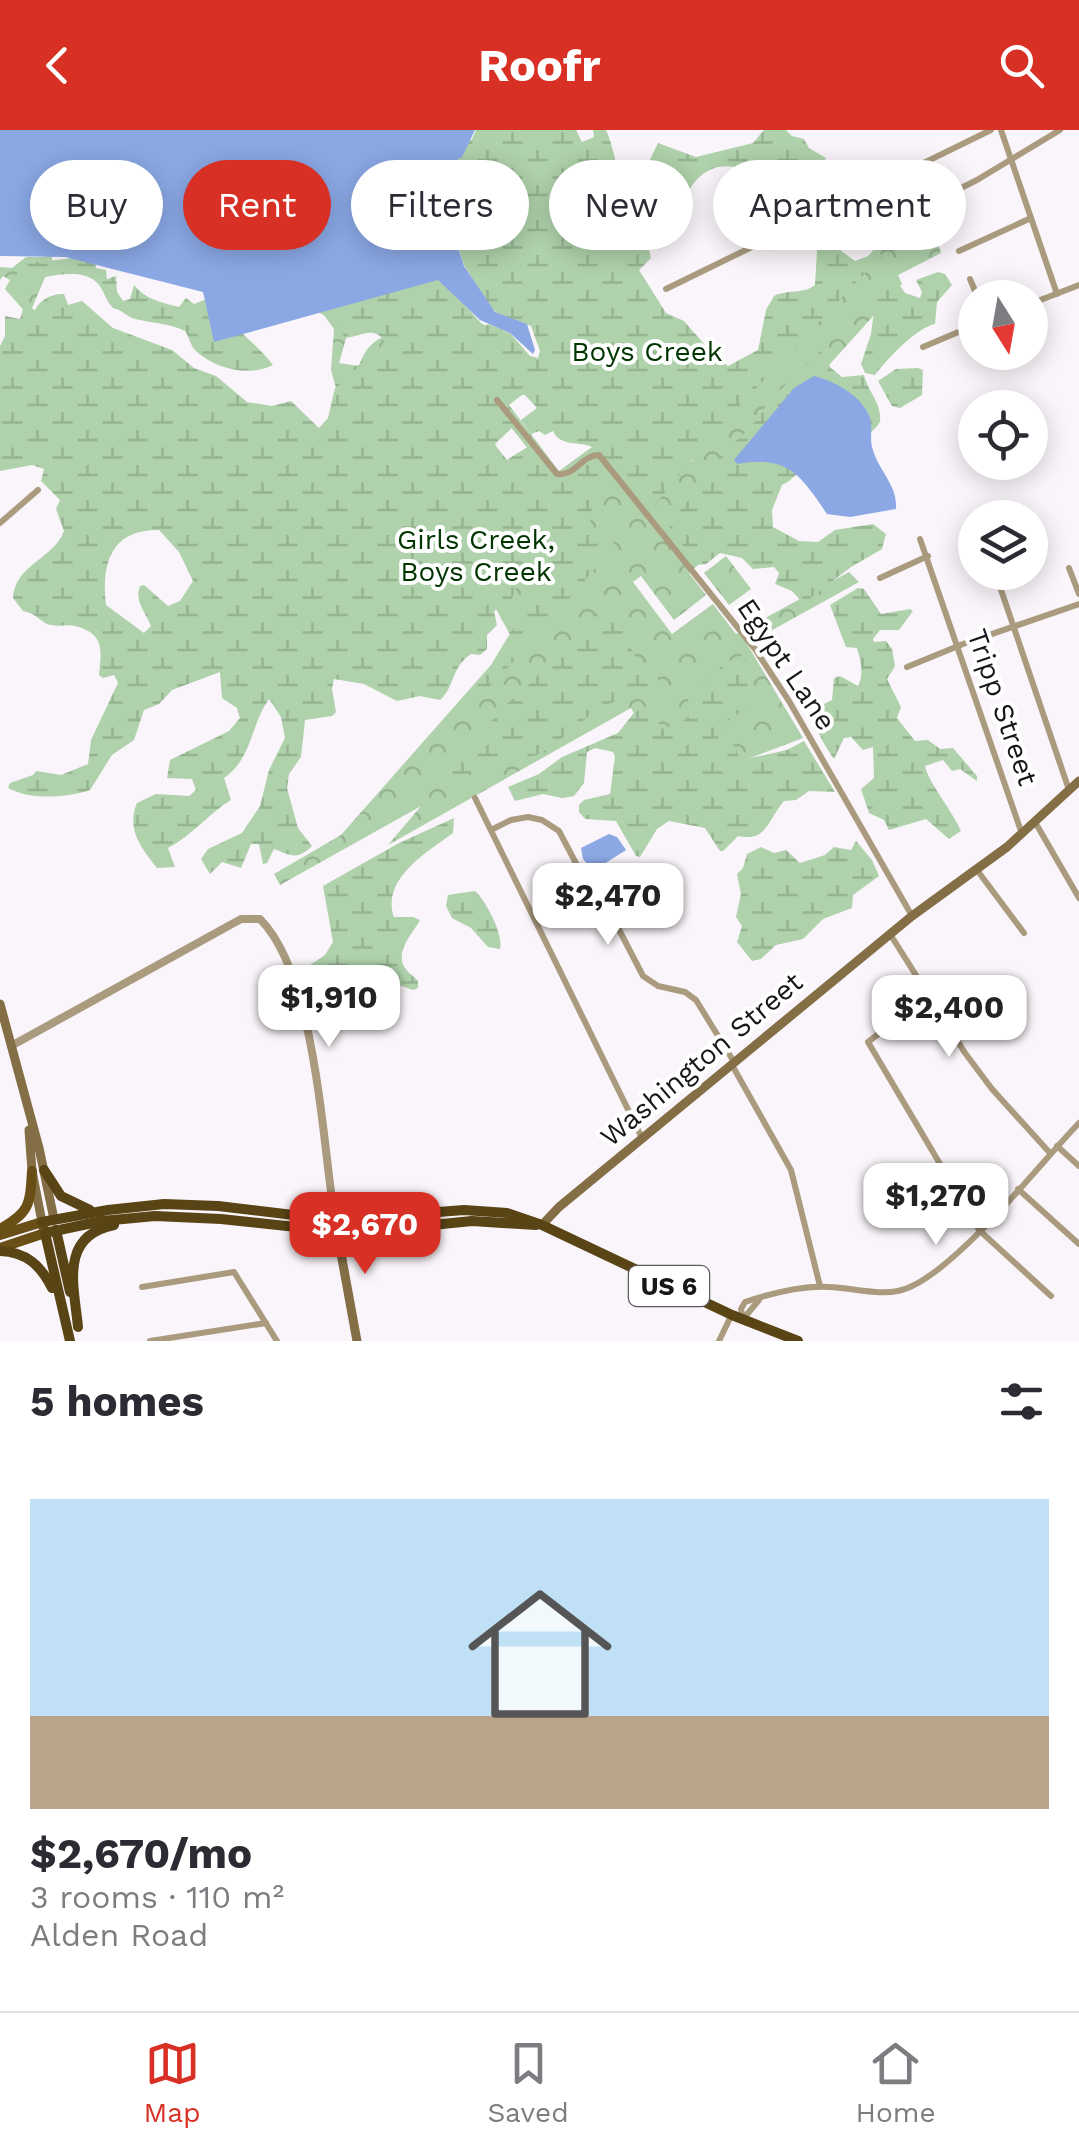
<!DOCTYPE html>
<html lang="en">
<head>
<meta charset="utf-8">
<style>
  body { margin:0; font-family:"Work Sans",sans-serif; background:#f7f7f7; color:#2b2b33; height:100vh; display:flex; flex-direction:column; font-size:38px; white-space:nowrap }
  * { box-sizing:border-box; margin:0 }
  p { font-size:32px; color:#7c7c81 }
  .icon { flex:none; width:55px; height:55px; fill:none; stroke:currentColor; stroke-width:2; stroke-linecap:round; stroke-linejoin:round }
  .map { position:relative; height:1211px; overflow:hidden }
  .panel { display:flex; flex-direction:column; background:#fff; flex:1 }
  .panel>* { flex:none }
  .banner { position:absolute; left:30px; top:30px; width:1020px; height:90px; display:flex; gap:20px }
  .needle { width:65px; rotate:169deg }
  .buttons { position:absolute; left:958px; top:150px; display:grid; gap:20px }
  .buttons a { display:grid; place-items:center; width:90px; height:90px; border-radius:50%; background:#fff; box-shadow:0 5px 25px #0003; font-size:50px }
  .price { position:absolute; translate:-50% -85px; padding:0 22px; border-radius:20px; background:#fff; color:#222; font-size:32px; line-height:65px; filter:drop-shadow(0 2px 5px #0008) }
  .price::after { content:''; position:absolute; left:50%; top:60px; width:30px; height:22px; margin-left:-15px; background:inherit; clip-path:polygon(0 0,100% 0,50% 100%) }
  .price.active { background:#d93025; color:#fff }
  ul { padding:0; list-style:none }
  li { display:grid; align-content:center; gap:20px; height:530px; padding:0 30px }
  li span { display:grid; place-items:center; height:310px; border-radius:0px; color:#555 }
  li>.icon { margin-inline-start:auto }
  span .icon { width:180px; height:180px; fill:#fffc; stroke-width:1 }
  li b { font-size:42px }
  h2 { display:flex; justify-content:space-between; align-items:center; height:120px; padding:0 30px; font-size:42px }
  .chip { padding:0 35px; border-radius:45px; background:#fff; box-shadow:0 5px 25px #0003; font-size:35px; line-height:90px }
  .chip.active { background:#d93025; color:#fff }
  header { display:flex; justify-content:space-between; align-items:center; height:130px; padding:0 30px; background:#d93025; color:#fff; font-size:45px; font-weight:700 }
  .dock { display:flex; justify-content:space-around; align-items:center; height:140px; border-top:2px solid #e1e1e2; background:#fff; font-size:28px; color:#7c7c81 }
  .dock a { display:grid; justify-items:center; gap:5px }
  .dock .active { color:#d93025 }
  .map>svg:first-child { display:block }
  .forest { fill:url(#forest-crowns); fill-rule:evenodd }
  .wetland { fill:url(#wetland-marsh); fill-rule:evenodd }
  .water { fill:#8ba8e5 }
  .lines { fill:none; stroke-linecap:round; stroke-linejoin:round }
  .minor { stroke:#aa9b7f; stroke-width:6 }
  .tertiary { stroke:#aa9b7f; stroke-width:8 }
  .secondary { stroke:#846e45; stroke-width:9 }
  .primary { stroke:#694f16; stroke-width:10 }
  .trunk { stroke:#594415; stroke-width:10 }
  .labels { text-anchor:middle; stroke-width:8; stroke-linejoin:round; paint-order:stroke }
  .shield { fill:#fff; stroke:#5d5c5d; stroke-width:2.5 }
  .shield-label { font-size:25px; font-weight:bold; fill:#181618 }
  .park-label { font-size:28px; fill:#003500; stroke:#fff }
  .street-label { font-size:28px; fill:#181618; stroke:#fff }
</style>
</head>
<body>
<header><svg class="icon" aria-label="back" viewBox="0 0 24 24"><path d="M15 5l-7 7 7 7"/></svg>Roofr<svg class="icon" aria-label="search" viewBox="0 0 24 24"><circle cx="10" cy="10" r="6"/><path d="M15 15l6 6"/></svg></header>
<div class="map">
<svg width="1079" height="1211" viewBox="0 0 1079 1211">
  <defs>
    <pattern id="forest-crowns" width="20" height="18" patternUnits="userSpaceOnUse" patternTransform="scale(2.5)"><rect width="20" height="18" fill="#afd1ab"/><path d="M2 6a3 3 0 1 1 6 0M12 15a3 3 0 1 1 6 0" fill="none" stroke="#96b392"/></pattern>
    <pattern id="wetland-marsh" width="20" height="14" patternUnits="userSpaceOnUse" patternTransform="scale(2.5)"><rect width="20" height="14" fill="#afd1ab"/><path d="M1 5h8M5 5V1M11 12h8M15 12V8" fill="none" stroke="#96b392"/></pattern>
  </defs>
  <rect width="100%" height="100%" fill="#faf5fa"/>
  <g class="forest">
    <path d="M926 76 941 123 898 145 902 154 785 284 682 414 698 435 689 443 706 465 674 490 641 446 633 452 672 504 713 474 736 504 849 442 859 452 747 514 803 608 677 656 631 578 388 715 421 676 280 755 274 744 341 705 513 510 492 472 336 258 331 240 334 199 324 185 434 147 445 152 462 212 488 194 502 199 537 234 693 332 685 322 751 256 896 95ZM423 175 436 196C402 203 371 198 359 236L339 233 347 205ZM541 250 552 264 536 277 559 307 575 295 592 317 559 341 509 275ZM499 282 551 348 515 341 481 296Z"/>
    <path d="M52 123V131L32 178 61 201 50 210 5 159 10 150 3 146 0 150V137L12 138 26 127H45Z"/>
    <path d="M726 426 751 459 729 475 704 443Z"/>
  </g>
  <g class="wetland">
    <path d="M476 0H576L582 12 594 7 593 0H606C615 18 615 46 630 58L635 40 647 36 658 13 696 27 753 13 764 0H786L792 6 804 9 809 18 826 28C815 46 789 54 770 64H764L746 39C688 23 691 80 667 80 661 80 656 77 651 76L646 79 645 102 651 128 639 140 666 183 684 191 712 223 728 236 758 220 766 180 774 166C788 159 802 165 815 155L817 120H840L855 131 879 122 882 125 706 311 654 376 646 368 642 358 634 361C621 349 610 326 595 318 579 310 561 318 553 301L545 305 539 301 531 304 521 290 537 278 525 265H520L503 277 514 296 494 315 507 330 529 316 558 347C572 350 578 340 588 332H598L603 349 592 356C598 373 583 392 596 408L607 405 615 415 535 509 479 567 474 558C499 530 511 490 542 467L538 461 516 458 511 471 494 481 497 495 487 505V519L480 525 471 524C451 537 455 557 440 570L420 566 397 571 364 554 334 549 332 559 336 582 332 586 305 590 301 627 289 644 287 658 298 698 312 716C297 731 290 725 274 719L267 733 263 734 259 714H251L241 738 222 732 210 744 201 729 208 719 242 703 260 676 269 640 285 608 281 587 269 569C251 594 252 629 224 648L231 670C208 684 193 705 168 718L175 737 157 738C141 718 126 699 137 673L156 664 189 666 196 660 192 649 167 648 170 630 229 601 240 588 237 578 222 568 220 542 172 560 159 574 144 580 134 610 112 625 90 660C67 668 29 670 8 658L10 653 33 645 36 641 61 645 88 634 91 610 118 553 114 545 103 548 99 545C101 521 106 504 75 496 67 494 58 497 51 495 40 493 39 484 23 481L13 468C15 434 54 429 64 401L56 379 60 370 41 351 44 339 32 335 0 341V216L5 206V186L20 189 23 179 35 180C39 170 53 163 64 164L68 175 82 171 113 198 172 220 194 238 216 246 247 272 272 276 291 271 319 298 328 288 335 258 341 254 353 257 357 236 379 221 384 211C375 195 359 207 345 208L337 193 320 183 321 178 416 146 443 151 482 194 510 203 530 226 538 228 540 221 531 196 498 184 488 174 464 135 434 41 472 9ZM159 400 179 422 193 451 180 471 168 476 144 455 140 456C134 472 146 482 151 496L144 503 106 475C101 434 111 399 159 400Z"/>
    <path d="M83 127 95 130 96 138 106 140 107 149 116 146 117 162 123 171 130 169 134 155C147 170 160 172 179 177L186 168 194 174 204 170C228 192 254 211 273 235 250 247 216 239 197 222 190 216 190 208 185 201 168 193 152 193 135 189 125 186 123 180 113 178 105 170 104 158 95 151 75 135 36 152 15 151L14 147 29 133Z"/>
    <path d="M938 142 945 144 952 155 937 172 935 194C916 198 887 229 875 245L865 243 861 234 871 204 876 166 899 154 905 163 920 168 922 162 916 150Z"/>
    <path d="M820 221 831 238 842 247 864 245C868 262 882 273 880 292 864 315 833 322 809 336 798 341 793 350 782 355L772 380 773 397 799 411 818 412 835 400 873 394 886 404 882 419 851 437 808 470 801 471 792 461 775 454 779 443 774 437 753 439 742 428 720 423 706 434 697 435 668 395 697 360 720 326 751 297 771 269Z"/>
    <path d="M918 238 923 240 922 265 900 278 892 276 878 251 896 239Z"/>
    <path d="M858 458 864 459 881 484 910 479 913 481 899 500H880L873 509 874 512 886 511 892 519 895 536 887 549 901 577 897 588 915 611 928 610 940 619 953 618 977 646V651L960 639 952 641 943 630 925 636C927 650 953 682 961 701L949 709 926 689 889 700 884 690 869 683 861 659 874 648 873 617 863 620 851 607 844 608 834 629C823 613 811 595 818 577L832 570 834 548 840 546 858 556C864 544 861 531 857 518L846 517 830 475Z"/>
    <path d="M604 474 614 477 622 490H634L628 512 643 542 656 546 660 553C639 568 610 569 594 582 552 615 540 637 482 630L465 648 445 655 447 644 505 575 522 562Z"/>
    <path d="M744 525 750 548 748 576C736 589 717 590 718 614L735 616 739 628 746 629 787 620 804 611 835 662 809 661 796 670 784 671C767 691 767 712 738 706L723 721H720L705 698 669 691 657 699 640 727 636 726 616 691 585 689 579 682V675L584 670 610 664 615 627 613 622 595 618 587 622 584 653 574 666 562 668 543 664 515 671 508 657 539 644 562 627 618 603 633 584 648 575 662 599 681 593 692 583 686 562C709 553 719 531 744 525Z"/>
    <path d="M454 688 453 703C429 721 381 748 394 787H413L420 790C414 802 394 821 405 838 408 843 414 846 418 851V858L413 860 396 854 324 866 310 835 325 825 333 812 323 756 399 713Z"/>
    <path d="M856 711 872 730 879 746 853 765 852 778 823 789 803 809 776 815 761 829 752 831 737 812 742 796 736 787 741 764 737 744 743 738 747 724 761 717 774 723 786 720 800 733 825 725 834 717 851 720Z"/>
    <path d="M475 761C486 771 504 805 500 819L488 817 471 798 452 788 446 776 448 765Z"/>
  </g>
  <g class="water">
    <path d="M0 0H475L462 27 434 42 464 136 495 182 527 194 535 220 533 224 510 203 480 190 438 150 214 212 203 162 65 127 0 126Z"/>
    <path d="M814 246C834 251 863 266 870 288 873 298 869 310 873 320 879 341 898 356 896 379L850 387 827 384C800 344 787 325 737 334L734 330 794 258Z"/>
    <path d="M609 704 617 707 626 720 593 741 583 729 581 718Z"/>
  </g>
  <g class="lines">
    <g class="minor">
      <path d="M1001 0 1057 164"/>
      <path d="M927 75 977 50 1060 0"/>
      <path d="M959 121 1031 88"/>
      <path d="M970 149 978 168"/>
      <path d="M666 159 991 0"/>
      <path d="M1030 174 1079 155"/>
      <path d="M923 217 975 195"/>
      <path d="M497 270 557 344C576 346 582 325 599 325L755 519 789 571 912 786"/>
      <path d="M0 393 38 360"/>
      <path d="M920 409 1022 704"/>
      <path d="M1069 438 1079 464"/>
      <path d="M995 442 1069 660"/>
      <path d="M880 448 928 426"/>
      <path d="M907 537 963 514 1079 474"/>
      <path d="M475 668 642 1008"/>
      <path d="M1035 692 1079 768"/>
      <path d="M491 700 511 690 528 687 542 690 559 701 579 739 598 759 643 846 658 856 685 862 696 870 734 932"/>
      <path d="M977 740 1024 803"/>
      <path d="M890 804 965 923 992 959 1050 1023"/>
      <path d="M929 865 868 912 979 1100 1051 1166"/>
      <path d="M732 935 791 1040 820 1156"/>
      <path d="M1057 1016 1079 1036"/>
      <path d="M1018 1059 1079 1114"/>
      <path d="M142 1157 234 1142 277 1211"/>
      <path d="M743 1189 741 1179 745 1172C769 1164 803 1155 829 1157 852 1158 875 1165 898 1161 949 1151 1040 1033 1079 993"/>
      <path d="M743 1189 759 1170"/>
      <path d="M150 1211 266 1193"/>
      <path d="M719 1211 731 1186"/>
    </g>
    <path class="tertiary" d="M11 916 241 789H260C316 845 322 1011 335 1090"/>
    <g class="secondary">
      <path d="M0 874 39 1018 54 1089"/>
      <path d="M29 1000 32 1041 42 1092"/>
      <path d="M542 1095 559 1077 912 786 1007 717 1079 651"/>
      <path d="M336 1096 357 1211"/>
    </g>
    <g class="primary">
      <path d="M0 1099C30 1082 30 1075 32 1041"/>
      <path d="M0 1105 42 1092 45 1103 0 1118"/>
    </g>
    <g class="trunk">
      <path d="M44 1040 61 1066 90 1080"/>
      <path d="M42 1092 108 1080 164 1074 218 1076 335 1090 464 1080 507 1083 542 1095 732 1185 798 1211"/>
      <path d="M56 1100 70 1162"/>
      <path d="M0 1121C27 1122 41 1136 52 1158"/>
      <path d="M78 1197C74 1156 59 1106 114 1095"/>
      <path d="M70 1211 45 1103 102 1091 155 1086 221 1089 352 1103 472 1091 536 1095"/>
    </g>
  </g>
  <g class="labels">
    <rect class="shield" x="629" y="1136" width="80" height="40" rx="8"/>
    <g class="shield-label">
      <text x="669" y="1165">US 6</text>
    </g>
    <g class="park-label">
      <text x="647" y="231">Boys Creek</text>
      <text x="476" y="419">Girls Creek,<tspan x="476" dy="32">Boys Creek</tspan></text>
    </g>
    <g class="street-label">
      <text transform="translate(787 534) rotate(56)" y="10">Egypt Lane</text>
      <text transform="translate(1003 577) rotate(71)" y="10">Tripp Street</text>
      <text transform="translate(701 929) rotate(-40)" y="10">Washington Street</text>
    </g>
  </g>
</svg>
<div class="buttons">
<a><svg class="needle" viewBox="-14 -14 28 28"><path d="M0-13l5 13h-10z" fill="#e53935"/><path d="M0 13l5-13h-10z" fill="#7c7c81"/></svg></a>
<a><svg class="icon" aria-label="locate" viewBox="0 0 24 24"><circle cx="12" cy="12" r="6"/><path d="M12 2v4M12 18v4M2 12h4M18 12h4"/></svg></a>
<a><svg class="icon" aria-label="layers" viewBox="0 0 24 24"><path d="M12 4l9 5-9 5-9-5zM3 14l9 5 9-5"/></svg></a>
</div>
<b class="price" style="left:608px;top:818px">$2,470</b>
<b class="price" style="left:329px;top:920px">$1,910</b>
<b class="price" style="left:949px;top:930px">$2,400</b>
<b class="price" style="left:936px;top:1118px">$1,270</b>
<b class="price active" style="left:365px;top:1147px">$2,670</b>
<div class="banner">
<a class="chip">Buy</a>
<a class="chip active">Rent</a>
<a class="chip">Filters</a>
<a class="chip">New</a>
<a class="chip">Apartment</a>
</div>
</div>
<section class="panel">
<h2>5 homes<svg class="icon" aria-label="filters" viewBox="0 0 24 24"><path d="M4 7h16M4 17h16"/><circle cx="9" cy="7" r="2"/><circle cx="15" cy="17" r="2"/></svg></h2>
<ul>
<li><span style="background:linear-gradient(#bfe0f5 70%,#b9a48a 0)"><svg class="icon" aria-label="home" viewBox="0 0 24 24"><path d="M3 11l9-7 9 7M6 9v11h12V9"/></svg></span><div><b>$2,670/mo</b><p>3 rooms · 110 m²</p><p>Alden Road</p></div></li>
</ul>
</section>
<nav class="dock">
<a class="active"><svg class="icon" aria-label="map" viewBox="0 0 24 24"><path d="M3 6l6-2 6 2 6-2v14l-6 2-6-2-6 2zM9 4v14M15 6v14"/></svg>Map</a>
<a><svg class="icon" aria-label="saved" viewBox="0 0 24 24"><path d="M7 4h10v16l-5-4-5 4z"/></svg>Saved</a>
<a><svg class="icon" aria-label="home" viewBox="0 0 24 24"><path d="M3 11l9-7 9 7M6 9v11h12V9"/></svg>Home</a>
</nav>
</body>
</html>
